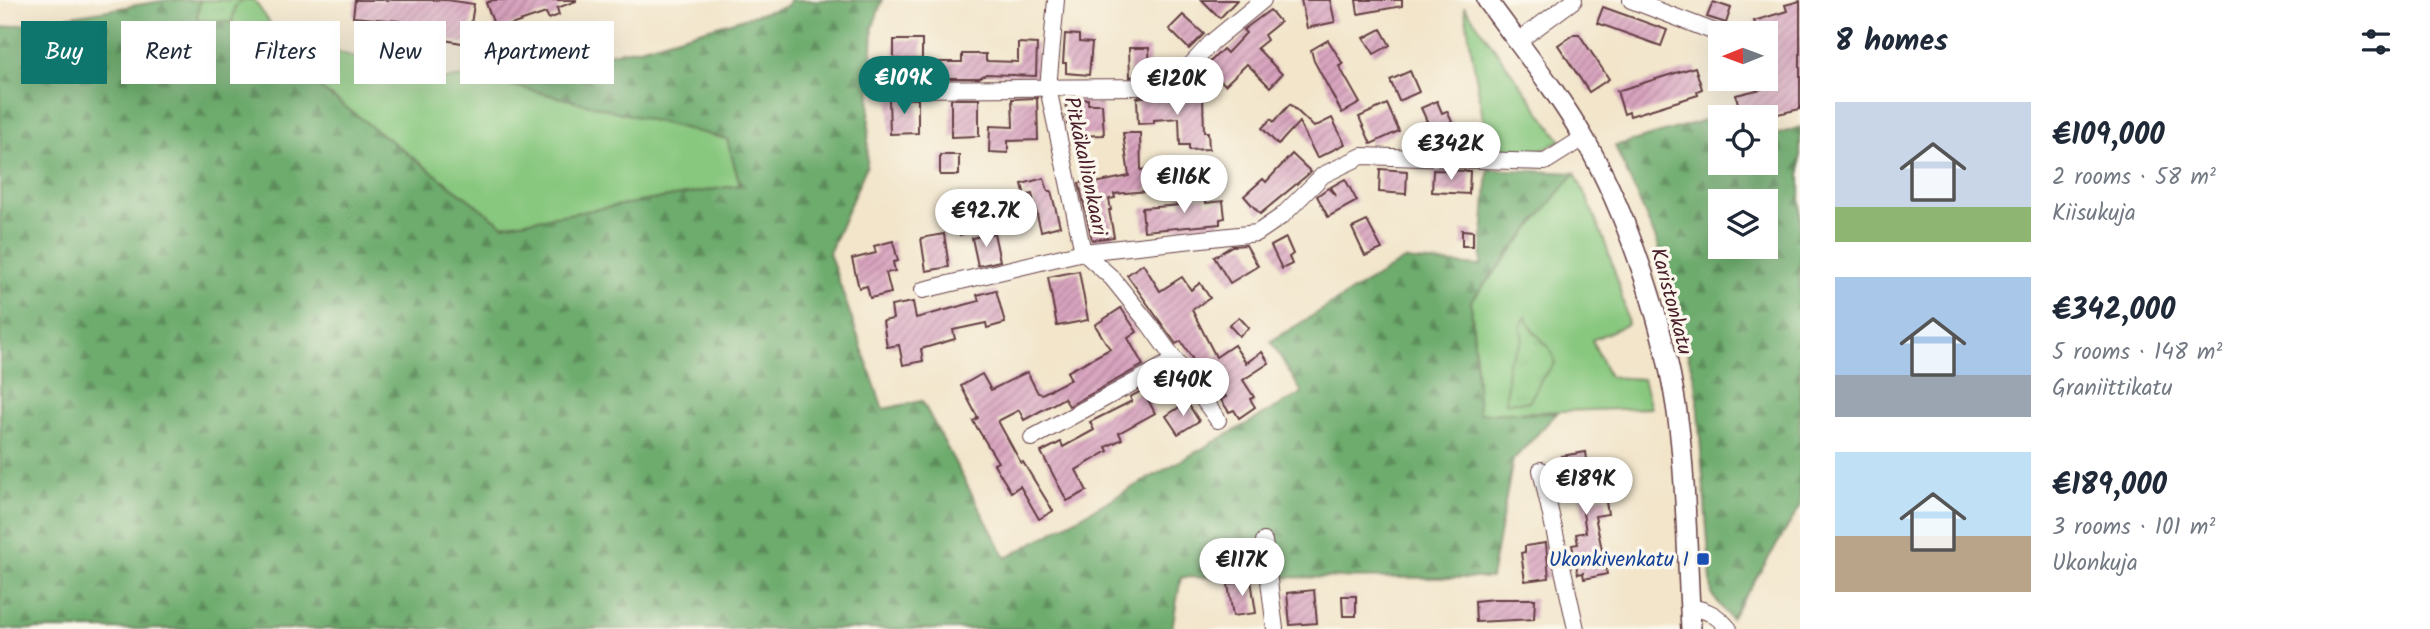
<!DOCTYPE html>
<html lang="en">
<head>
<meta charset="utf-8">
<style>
  body { margin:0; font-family:Kalam,sans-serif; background:#f2f2f3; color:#1f2937; height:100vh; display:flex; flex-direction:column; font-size:26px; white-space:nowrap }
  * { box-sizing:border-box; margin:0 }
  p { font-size:23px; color:#747a83 }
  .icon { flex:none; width:38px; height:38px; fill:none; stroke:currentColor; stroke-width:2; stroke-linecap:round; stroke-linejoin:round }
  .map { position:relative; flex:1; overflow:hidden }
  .drawer { display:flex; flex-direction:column; background:#fff; width:630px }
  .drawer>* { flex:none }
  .hud { position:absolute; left:21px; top:21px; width:665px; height:63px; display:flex; gap:14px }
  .needle { width:46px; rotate:269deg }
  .tools { position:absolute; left:1708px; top:21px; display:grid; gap:14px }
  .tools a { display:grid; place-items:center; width:70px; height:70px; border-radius:0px; background:#fff; box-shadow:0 7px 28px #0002; font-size:35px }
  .price { position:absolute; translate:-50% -60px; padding:0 16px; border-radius:24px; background:#fff; color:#222; font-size:23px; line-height:46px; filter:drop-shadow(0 2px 4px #0008) }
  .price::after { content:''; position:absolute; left:50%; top:42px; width:21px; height:16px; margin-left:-10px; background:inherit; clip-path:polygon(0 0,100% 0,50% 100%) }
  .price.active { background:#0f766e; color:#fff }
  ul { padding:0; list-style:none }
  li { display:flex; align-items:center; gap:21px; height:175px; padding:0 35px }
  li span { display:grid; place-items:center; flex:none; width:196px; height:140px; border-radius:0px; color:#555 }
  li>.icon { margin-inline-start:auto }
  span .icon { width:84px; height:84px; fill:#fffc; stroke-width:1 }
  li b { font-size:30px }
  h2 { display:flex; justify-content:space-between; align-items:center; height:84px; padding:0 35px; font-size:30px }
  .pill { padding:0 24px; border-radius:0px; background:#fff; box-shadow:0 7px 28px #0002; font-size:24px; line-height:63px }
  .pill.active { background:#0f766e; color:#fff }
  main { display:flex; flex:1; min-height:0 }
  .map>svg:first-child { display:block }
  .green { fill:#87c77e; stroke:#687354; stroke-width:2 }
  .forest { fill:url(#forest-firs); stroke:#5c664c; stroke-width:2; fill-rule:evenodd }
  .park { fill:url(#park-tufts); stroke:#687354; stroke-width:2 }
  .building { fill:url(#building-hatch) }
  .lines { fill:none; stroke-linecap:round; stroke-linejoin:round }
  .minor-casing { stroke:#633d43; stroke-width:18 }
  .tertiary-casing { stroke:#633d43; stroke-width:22 }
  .minor { stroke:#fff; stroke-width:16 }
  .tertiary { stroke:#fff; stroke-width:19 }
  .transit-dot { fill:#1a4fb4; stroke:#fbf7ec; stroke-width:2.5 }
  .labels { text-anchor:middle; stroke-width:7; stroke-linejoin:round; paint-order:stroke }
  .street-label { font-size:21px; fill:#4a1f2b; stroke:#fbf7ec }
  .transit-label { font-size:21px; fill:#164399; stroke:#fbf7ec; text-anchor:end }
</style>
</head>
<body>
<main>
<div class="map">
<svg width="1800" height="629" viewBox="0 0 1800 629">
  <defs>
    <pattern id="forest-firs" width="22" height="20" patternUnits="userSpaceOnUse" patternTransform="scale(1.75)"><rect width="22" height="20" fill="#6dac6d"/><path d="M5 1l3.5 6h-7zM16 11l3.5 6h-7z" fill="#5c8b5a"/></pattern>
    <pattern id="park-tufts" width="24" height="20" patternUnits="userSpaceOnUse" patternTransform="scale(1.75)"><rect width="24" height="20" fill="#87c77e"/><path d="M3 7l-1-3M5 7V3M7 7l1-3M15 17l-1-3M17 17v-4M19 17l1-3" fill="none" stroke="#76aa6d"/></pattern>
    <pattern id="building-hatch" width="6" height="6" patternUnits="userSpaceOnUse" patternTransform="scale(1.75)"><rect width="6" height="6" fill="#d8a3be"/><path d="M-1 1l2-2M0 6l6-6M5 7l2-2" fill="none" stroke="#b1849b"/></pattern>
  </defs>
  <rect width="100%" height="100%" fill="#fbf7ec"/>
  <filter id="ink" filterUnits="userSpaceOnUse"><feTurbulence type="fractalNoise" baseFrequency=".0143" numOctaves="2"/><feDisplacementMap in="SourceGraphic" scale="14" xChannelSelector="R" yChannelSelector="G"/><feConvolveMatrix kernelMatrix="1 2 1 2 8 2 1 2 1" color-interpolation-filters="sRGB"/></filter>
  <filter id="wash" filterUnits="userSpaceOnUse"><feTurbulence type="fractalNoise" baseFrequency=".00686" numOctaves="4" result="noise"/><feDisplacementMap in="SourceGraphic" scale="28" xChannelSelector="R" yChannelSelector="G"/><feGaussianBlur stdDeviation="1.57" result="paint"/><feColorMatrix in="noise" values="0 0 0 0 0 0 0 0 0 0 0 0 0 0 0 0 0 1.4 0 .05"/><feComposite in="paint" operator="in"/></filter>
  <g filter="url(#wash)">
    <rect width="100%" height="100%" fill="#f2e5ca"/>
    <g class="green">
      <path d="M240 0H254L272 26 418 82 474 76 727 139 740 185 503 225 232 22 235 6Z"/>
      <path d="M1464 6 1561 141 1528 156 1489 154Z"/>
      <path d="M1575 173C1599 223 1617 269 1628 324L1592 340 1609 377 1643 379 1651 408 1479 414 1471 301Z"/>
    </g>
    <g class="forest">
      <path d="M167 0H200L197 20 232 22 503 225 740 185 727 139 474 76 640 48 787 6 789 0H882L873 27 867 165 829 253 883 409 922 401 1006 558 1302 393 1271 341 1404 260 1481 266 1488 169 1575 173 1471 301 1479 413H1557L1513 460 1491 578 1181 577 1172 629H0V28Z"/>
      <path d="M1709 119 1720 126V163H1766V138L1800 127V507L1731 619 1712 595 1696 385 1658 244 1615 146ZM1720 201H1766V247H1720Z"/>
    </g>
    <g class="park">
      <path d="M200 0H240L241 2 235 6 232 22 197 20Z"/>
      <path d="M1526 317C1534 341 1550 338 1555 363L1542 378 1529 402H1506L1508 362 1523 340 1520 326Z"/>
    </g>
    <g id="blocks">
      <g class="building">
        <path d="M355 0H447L474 4 468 44 438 39 439 32 398 27 399 21 353 17Z"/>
        <path d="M493 0H576V1L557 8 559 15 549 19 546 13 496 30 486 3Z"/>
        <path d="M1202 0H1237L1220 18Z"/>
        <path d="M1301 0H1330L1335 22 1307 28Z"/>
        <path d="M1356 0H1402V6L1358 14Z"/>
        <path d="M1800 1V109L1764 117H1741L1736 95 1774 86 1766 59V33H1758L1754 21 1787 11 1785 5Z"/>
        <path d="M1713 2 1731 8 1726 23 1707 17Z"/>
        <path d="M1603 7 1667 30 1661 46 1597 23Z"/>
        <path d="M1270 10 1280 22 1264 35 1267 40 1257 48 1282 74 1270 87 1247 64 1225 85 1207 65 1223 49 1227 53 1246 33 1243 30Z"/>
        <path d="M1183 15 1204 34 1189 49 1169 29Z"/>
        <path d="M1381 29 1390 45 1374 54 1364 38Z"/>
        <path d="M1065 34 1079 35V42L1092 43 1089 75 1066 73V63H1063Z"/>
        <path d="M1574 34H1579L1609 79 1589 92 1558 45Z"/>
        <rect x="894" y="40" width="28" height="19"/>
        <path d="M1328 40 1343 64 1339 66 1360 103 1342 113 1314 61 1311 50Z"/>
        <path d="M1018 43 1037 44 1036 76 986 74 979 78H924V62H962V54H986V61L1018 62Z"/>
        <path d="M1129 48H1149L1150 74 1130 77Z"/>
        <path d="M1695 67 1702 89 1697 91 1698 95 1630 116 1629 112 1624 114 1617 91Z"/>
        <path d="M1410 71 1419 92 1399 101 1390 80Z"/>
        <path d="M1151 95 1203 96 1204 132H1208L1209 149 1189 150V145H1180L1179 118 1154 120V123L1138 124 1137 98Z"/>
        <path d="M889 98 918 99V133L890 134Z"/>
        <path d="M1037 98 1038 140 1008 141V153L989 152 990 126 1013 127 1012 99Z"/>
        <path d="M951 99H979V136L951 137Z"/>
        <path d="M1088 99V104H1102L1104 135 1076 136 1075 125H1067L1066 100Z"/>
        <path d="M1437 101 1442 113 1447 111 1453 124 1448 126 1453 136 1436 144 1432 137 1429 139 1422 123 1427 121 1421 108Z"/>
        <path d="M1290 104 1314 127 1332 118 1345 144 1317 158 1299 122 1278 145 1262 128 1271 119 1274 122Z"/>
        <path d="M1387 104 1399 131 1371 144 1359 117Z"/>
        <path d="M1123 133H1140L1141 170 1147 169 1148 191 1114 194 1115 198 1109 199 1111 210H1109L1114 237 1092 240 1079 183 1094 180 1095 183 1129 176Z"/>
        <path d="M1292 154 1311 172 1260 214 1244 196 1263 179 1266 182Z"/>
        <rect x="940" y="155" width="19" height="20"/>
        <path d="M1380 169 1407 171 1406 194 1379 192Z"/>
        <path d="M1433 170 1470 171 1469 194 1432 192Z"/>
        <path d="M1044 178 1048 191H1051L1060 226 1041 231 1032 194 1025 196 1022 184Z"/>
        <path d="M1345 179 1357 201 1328 217 1317 196 1328 188 1336 196 1331 187Z"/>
        <path d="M1205 197 1206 203 1223 201 1225 218 1220 219V224L1144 231 1142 208 1182 205 1181 199Z"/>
        <path d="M968 209 974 231 960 235 954 213Z"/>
        <path d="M1367 221 1382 249 1365 256 1352 228Z"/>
        <path d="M1462 230 1473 231V246H1462Z"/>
        <path d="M994 233 1000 261 978 266 972 238Z"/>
        <path d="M944 234 949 267 926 271 921 238Z"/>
        <path d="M1286 238 1293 254 1289 257 1292 264 1282 269 1271 246Z"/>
        <path d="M893 241 898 261 893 262 895 271 886 273 891 293 870 298 867 286 859 288 852 259 876 253 874 246Z"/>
        <path d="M1246 245 1258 266 1230 283 1214 257 1232 246Z"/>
        <path d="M1143 264 1160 291 1182 277 1191 290 1200 283 1210 298 1192 310 1216 357 1234 345 1246 363 1262 352 1269 363 1243 380 1254 397 1250 399 1255 407 1239 418 1234 410 1229 412 1221 400 1226 397 1212 375 1205 379 1181 341 1176 344 1127 275Z"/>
        <path d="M1079 271 1088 320 1057 326 1048 277Z"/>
        <path d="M996 290 1005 323 987 328 986 323 953 330 955 339 921 349 923 361 903 365 899 345 887 347 883 321 893 319 891 306 913 302 916 318 979 301 977 295Z"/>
        <path d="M1121 308 1137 332 1128 338 1143 365 1069 406 1064 398 1024 420 1019 410 998 421 1021 463 1023 462 1053 511 1039 519 1020 486 1011 492 994 464 998 462 973 421 978 418 961 386 982 374 991 390 1027 372 1038 393 1042 394 1071 379 1067 372 1110 349 1095 325Z"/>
        <path d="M1239 317 1249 328 1239 336 1229 325Z"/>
        <path d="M1143 390 1155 413 1119 433 1122 439 1106 447 1108 451 1076 470 1087 491 1067 501 1041 452 1061 442 1063 447 1094 430 1090 422 1132 401 1130 397Z"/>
        <path d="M1187 402 1199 421 1178 434 1166 416Z"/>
        <path d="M1586 452 1592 498 1605 496 1608 514 1595 516 1607 574 1584 579 1583 573 1578 574 1572 545 1578 544 1576 534 1586 532 1579 487 1565 489 1561 456Z"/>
        <path d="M1546 543 1549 578 1525 581 1521 553 1525 552V546Z"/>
        <path d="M1251 580 1256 613 1233 616 1228 584Z"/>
        <path d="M1314 590 1317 623 1290 625 1287 593Z"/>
        <path d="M1342 596H1356V616H1343Z"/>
        <path d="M1494 599H1535L1534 619 1476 622 1475 601Z"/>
      </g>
    </g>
  </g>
  <g filter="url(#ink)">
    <use href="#blocks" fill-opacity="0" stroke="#633d43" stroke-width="2"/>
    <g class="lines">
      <defs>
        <g id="minor">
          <path d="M1056 0 1048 88 1083 252 1112 278 1149 324 1218 420"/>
          <path d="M1631 0 1720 34"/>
          <path d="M1517 42 1574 0"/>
          <path d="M900 89 1140 87 1167 81 1188 68 1212 42 1263 0"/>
          <path d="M923 290 1083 252 1257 233 1282 216 1323 175 1362 156 1545 162 1583 138"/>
          <path d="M1032 438 1173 361"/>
          <path d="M1541 470 1576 629"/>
          <path d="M1264 541 1275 629"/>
          <path d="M1689 607C1708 610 1717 615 1729 629"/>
        </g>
        <path id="tertiary" d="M1487 0C1520 46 1557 91 1585 140 1630 219 1668 336 1679 427 1687 494 1687 562 1691 629"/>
      </defs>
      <use href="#minor" class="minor-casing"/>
      <use href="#tertiary" class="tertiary-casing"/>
      <use href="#minor" class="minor"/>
      <use href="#tertiary" class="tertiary"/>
    </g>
  </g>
  <rect class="transit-dot" x="1696" y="552" width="14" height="14" rx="3.5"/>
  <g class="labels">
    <g class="street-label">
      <text transform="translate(1086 166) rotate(78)" y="7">Pitkäkallionkaari</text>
      <text transform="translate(1672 301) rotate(75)" y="7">Karistonkatu</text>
    </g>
    <g class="transit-label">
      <text x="1689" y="566">Ukonkivenkatu I</text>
    </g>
  </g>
</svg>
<div class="tools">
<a><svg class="needle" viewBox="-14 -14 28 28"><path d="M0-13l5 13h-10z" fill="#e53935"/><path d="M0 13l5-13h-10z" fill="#747a83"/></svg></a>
<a><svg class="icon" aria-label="locate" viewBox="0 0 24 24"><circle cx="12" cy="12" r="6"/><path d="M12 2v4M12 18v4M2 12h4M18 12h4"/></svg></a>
<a><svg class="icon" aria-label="layers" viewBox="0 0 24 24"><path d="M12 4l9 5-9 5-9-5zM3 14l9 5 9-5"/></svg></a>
</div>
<b class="price active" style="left:904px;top:116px">€109K</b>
<b class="price" style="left:1177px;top:117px">€120K</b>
<b class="price" style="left:1451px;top:182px">€342K</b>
<b class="price" style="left:1184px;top:215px">€116K</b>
<b class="price" style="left:986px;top:249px">€92.7K</b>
<b class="price" style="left:1183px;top:418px">€140K</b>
<b class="price" style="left:1586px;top:517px">€189K</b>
<b class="price" style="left:1242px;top:598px">€117K</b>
<div class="hud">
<a class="pill active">Buy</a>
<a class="pill">Rent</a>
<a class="pill">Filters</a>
<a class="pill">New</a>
<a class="pill">Apartment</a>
</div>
</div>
<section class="drawer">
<h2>8 homes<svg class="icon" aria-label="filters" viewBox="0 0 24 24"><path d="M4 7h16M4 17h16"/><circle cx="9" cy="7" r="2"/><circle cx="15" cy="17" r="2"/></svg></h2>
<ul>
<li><span style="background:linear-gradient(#c9d6e8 75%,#8fb573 0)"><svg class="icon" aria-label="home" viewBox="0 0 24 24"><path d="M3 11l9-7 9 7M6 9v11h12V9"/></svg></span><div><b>€109,000</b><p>2 rooms · 58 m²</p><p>Kiisukuja</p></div></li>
<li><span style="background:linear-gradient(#a9c7e8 70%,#9aa5b1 0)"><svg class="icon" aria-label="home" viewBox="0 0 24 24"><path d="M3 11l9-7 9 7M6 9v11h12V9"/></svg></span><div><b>€342,000</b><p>5 rooms · 148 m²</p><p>Graniittikatu</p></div></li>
<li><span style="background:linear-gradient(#bfe0f5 60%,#b9a48a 0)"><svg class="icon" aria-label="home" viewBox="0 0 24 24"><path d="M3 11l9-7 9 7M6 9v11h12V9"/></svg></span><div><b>€189,000</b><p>3 rooms · 101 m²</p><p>Ukonkuja</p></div></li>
</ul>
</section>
</main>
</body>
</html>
